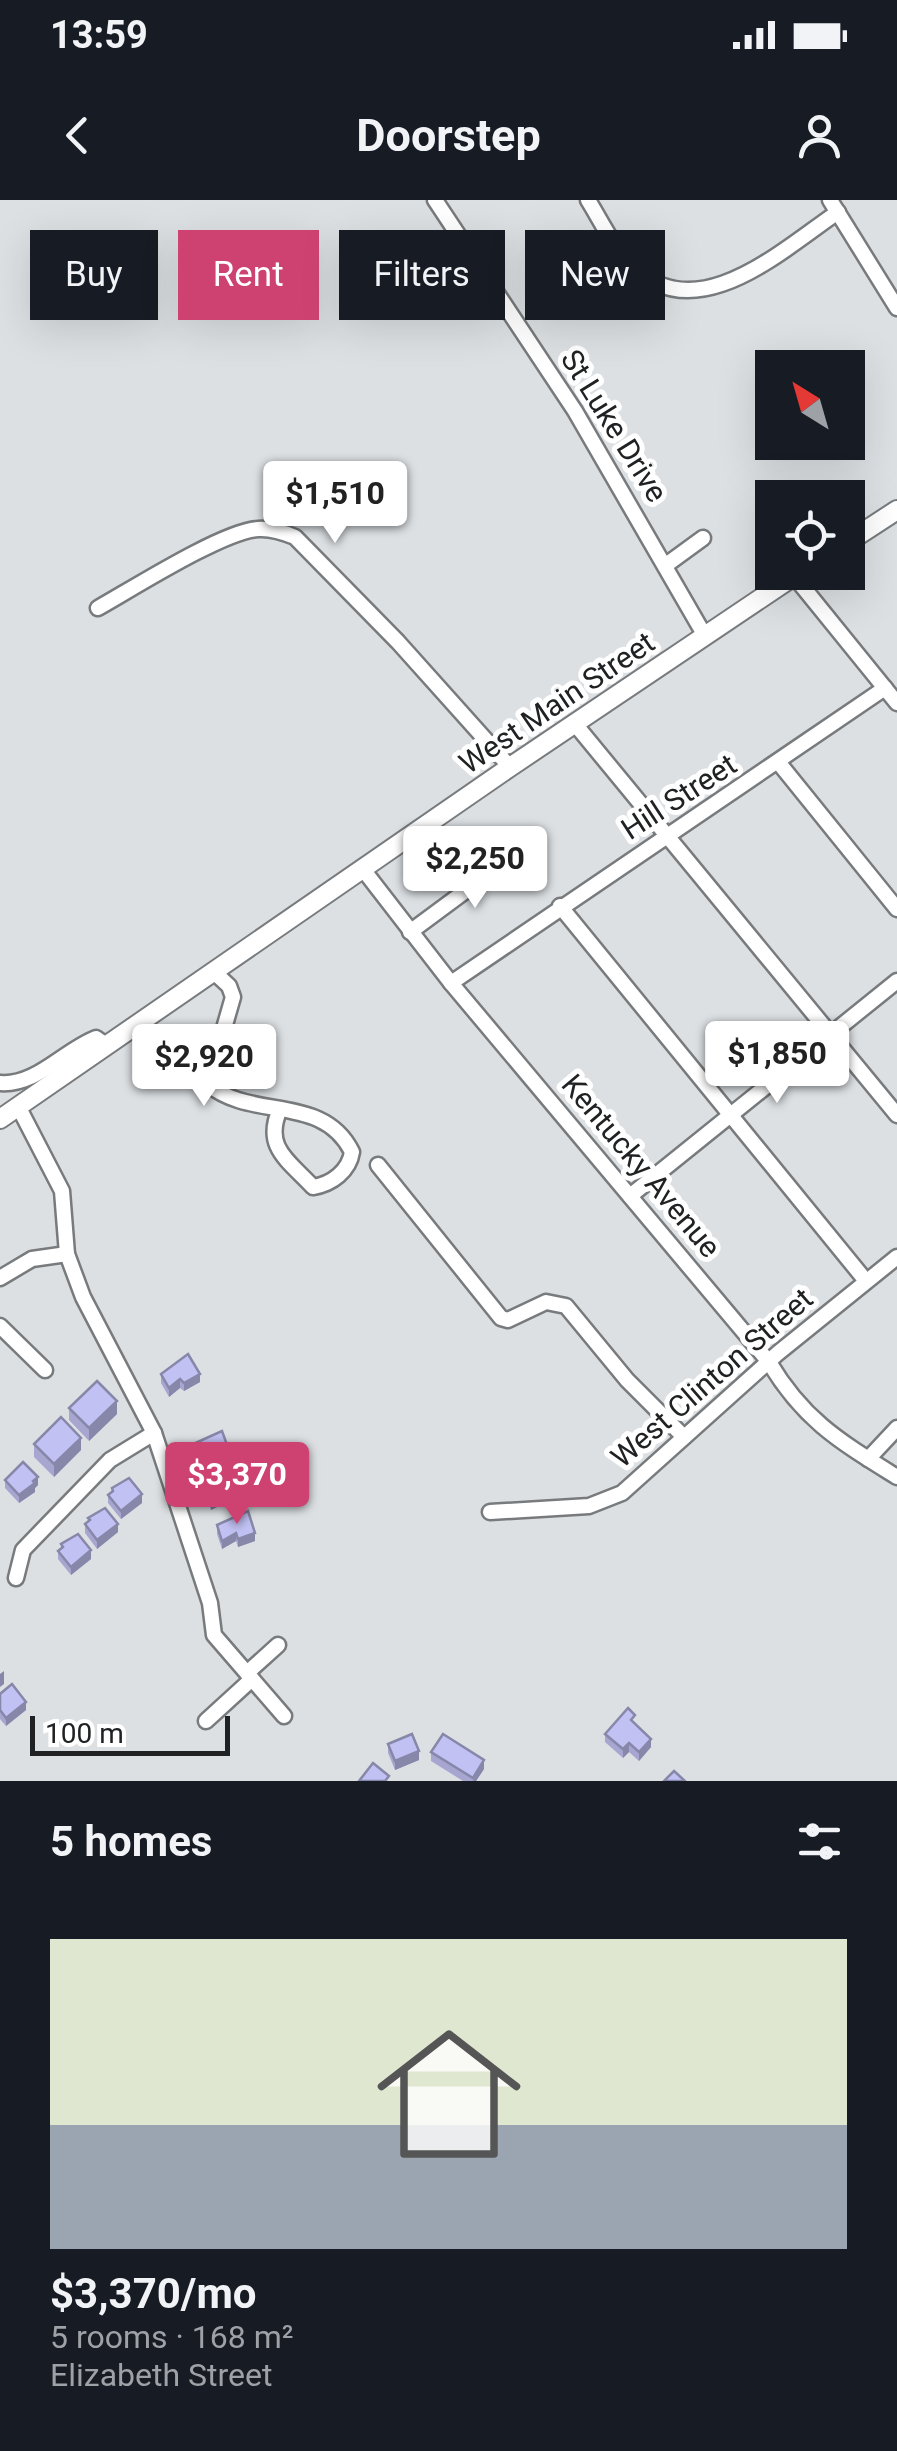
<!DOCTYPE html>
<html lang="en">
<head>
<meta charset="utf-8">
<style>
  body { margin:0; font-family:Roboto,sans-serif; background:#20242c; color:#f1f3f6; height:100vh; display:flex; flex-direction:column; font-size:38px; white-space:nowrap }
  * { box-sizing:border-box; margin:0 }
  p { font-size:32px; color:#9ea1a6 }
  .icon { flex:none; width:55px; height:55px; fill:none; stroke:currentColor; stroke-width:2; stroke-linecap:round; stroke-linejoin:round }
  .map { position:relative; height:1581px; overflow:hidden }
  .panel { display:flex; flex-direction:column; background:#171b24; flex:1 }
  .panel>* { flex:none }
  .banner { position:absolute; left:30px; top:30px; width:838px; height:90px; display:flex; gap:20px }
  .needle { width:65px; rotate:323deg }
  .controls { position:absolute; left:755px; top:150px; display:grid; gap:20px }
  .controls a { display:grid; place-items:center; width:110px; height:110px; border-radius:0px; background:#171b24; box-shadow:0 10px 40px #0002; font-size:50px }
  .scale { position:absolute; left:30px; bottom:25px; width:200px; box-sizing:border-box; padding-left:10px; border:5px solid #202122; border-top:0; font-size:28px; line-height:35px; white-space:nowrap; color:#202122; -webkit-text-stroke:8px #fff; paint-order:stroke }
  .price { position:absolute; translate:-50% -85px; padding:0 22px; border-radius:10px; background:#fff; color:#222; font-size:32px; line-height:65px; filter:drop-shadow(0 2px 5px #0008) }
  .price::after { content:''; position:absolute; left:50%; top:60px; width:30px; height:22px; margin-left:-15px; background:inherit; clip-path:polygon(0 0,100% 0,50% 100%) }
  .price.current { background:#ce4271; color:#fff }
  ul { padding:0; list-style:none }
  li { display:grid; align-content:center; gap:20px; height:530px; padding:0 50px }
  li+li { border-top:2px solid #363941 }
  li span { display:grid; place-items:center; height:310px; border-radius:0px; color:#555 }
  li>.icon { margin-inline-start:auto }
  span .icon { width:180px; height:180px; fill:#fffc; stroke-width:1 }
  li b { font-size:42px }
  h2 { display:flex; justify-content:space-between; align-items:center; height:120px; padding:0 50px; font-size:42px }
  .pill { padding:0 35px; border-radius:0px; background:#171b24; box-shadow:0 10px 40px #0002; font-size:35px; line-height:90px }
  .pill.current { background:#ce4271; color:#fff }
  .status { display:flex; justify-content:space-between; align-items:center; height:70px; padding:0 50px; background:#171b24; direction:ltr }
  .status svg { height:28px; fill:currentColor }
  header { display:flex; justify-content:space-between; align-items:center; height:130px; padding:0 50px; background:#171b24; font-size:45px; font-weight:700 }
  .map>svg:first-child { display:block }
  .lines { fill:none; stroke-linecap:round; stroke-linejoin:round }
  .minor-casing { stroke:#787b7d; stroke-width:19 }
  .major-casing { stroke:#787b7d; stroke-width:22 }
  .minor { stroke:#fff; stroke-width:14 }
  .major { stroke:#fff; stroke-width:18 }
  .wall { fill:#a6a6d1 }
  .shaded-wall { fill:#8787aa }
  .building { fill:#c1c1f3; stroke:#8787aa; stroke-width:2.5 }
  .labels { text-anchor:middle; stroke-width:10; stroke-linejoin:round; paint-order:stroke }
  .street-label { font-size:30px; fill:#202122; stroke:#fff }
</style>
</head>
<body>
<div class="status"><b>13:59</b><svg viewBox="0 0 49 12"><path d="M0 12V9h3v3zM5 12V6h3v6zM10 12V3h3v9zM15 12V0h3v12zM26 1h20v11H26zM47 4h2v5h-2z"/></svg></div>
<header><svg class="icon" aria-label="back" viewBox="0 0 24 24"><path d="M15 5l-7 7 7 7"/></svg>Doorstep<svg class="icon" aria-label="person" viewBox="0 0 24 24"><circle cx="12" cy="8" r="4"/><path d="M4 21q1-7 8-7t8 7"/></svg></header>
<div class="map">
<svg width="897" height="1581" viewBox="0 0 897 1581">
  <rect width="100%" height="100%" fill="#dce0e3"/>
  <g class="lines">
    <defs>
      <g id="minor">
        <path d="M435 0 575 211 705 436"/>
        <path d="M588 0C601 21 614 48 631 65 696 131 782 50 838 12"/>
        <path d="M830 0 897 108"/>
        <path d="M666 365 703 338"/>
        <path d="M794 376 897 503"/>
        <path d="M98 408C132 389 223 331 258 329 271 328 283 332 295 337L398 442 510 567"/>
        <path d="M575 524 897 915"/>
        <path d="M779 563 897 709"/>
        <path d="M362 668 451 783 769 1162C804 1221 841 1242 897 1277"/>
        <path d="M560 706 866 1081"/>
        <path d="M410 732 514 655"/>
        <path d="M215 773 229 786 233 797 208 884C251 921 323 893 352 952 349 971 332 984 313 987 288 960 263 947 280 909"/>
        <path d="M451 783 885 488"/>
        <path d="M0 883C36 886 63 851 96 838L106 845"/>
        <path d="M18 906 62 991 67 1054 83 1097 154 1233 210 1403 214 1435 284 1516"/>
        <path d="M378 965 501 1118 508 1120 546 1102 566 1106 627 1180 684 1237"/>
        <path d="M630 996 897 781"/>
        <path d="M0 1078 32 1059 67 1054"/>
        <path d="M0 1126 45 1170"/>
        <path d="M868 1259 897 1228"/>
        <path d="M490 1312 589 1306 622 1293 778 1153 897 1057"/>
        <path d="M16 1378 23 1350 110 1260 154 1233"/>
        <path d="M247 1473 278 1445"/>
        <path d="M206 1521 252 1479"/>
      </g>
      <g id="major">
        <path d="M848 342 897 310"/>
        <path d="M0 919 510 567 800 372"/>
      </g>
    </defs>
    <use href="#minor" class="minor-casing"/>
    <use href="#major" class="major-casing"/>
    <use href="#minor" class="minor"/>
    <use href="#major" class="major"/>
  </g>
  <g class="wall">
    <path d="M161 1174 200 1182 184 1191 180 1188 169 1197 161 1183Z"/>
    <path d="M69 1208 117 1214 89 1241 69 1220Z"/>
    <path d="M34 1244 81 1250 54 1277 34 1257Z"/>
    <path d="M191 1245 230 1261 212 1267 211 1262 196 1269 191 1253Z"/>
    <path d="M5 1280 38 1285 35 1288V1292L19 1303 5 1288Z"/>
    <path d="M205 1286 243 1302 226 1308 225 1303 211 1310 205 1294Z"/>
    <path d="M112 1288 142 1303 121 1319 108 1303V1295L112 1292Z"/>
    <path d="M88 1318 118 1332 97 1349 85 1333V1324L88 1322Z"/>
    <path d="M217 1325 255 1341 238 1347 236 1341 222 1349 217 1334Z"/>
    <path d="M61 1344 91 1359 71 1375 58 1359V1351L61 1348Z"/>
    <path d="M0 1494 26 1510 6 1526 0 1519Z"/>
    <path d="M635 1524 651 1547 639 1561 629 1552 623 1558 605 1542V1534Z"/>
    <path d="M388 1544 419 1560 395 1570 388 1553Z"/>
    <path d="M431 1552 484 1569 476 1581H463L431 1561Z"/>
  </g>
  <g class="shaded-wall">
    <path d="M200 1174V1182L184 1191V1183Z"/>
    <path d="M180 1179V1188L169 1197V1188Z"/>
    <path d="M117 1201V1214L89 1241V1228Z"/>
    <path d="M81 1238V1250L54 1277V1264Z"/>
    <path d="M211 1253V1262L196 1269V1260Z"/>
    <path d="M230 1253V1261L212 1267V1259Z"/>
    <path d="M38 1277V1285L35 1288V1292L19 1303V1295Z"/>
    <path d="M243 1293V1302L226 1308V1299Z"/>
    <path d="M142 1294V1303L121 1319V1311Z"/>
    <path d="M225 1294V1303L211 1310V1301Z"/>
    <path d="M118 1324V1332L97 1349V1340Z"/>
    <path d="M236 1333V1341L222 1349V1341Z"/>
    <path d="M255 1333V1341L238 1347V1339Z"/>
    <path d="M91 1350V1359L71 1375V1367Z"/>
    <path d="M4 1471V1484L0 1487V1474Z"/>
    <path d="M26 1502V1510L6 1526V1518Z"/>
    <path d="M651 1539V1547L639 1561V1552Z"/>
    <path d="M629 1543V1552L623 1558V1549Z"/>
    <path d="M419 1551V1560L395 1570V1561Z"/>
    <path d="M484 1560V1569L476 1581H473Z"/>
  </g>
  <g class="building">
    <path d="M188 1154 200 1174 184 1183 180 1179 169 1188 161 1174Z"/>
    <path d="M97 1181 117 1201 89 1228 69 1208Z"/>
    <path d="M61 1217 81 1238 54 1264 34 1244Z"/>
    <path d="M222 1231 230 1253 212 1259 211 1253 196 1260 191 1245Z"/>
    <path d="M23 1262 38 1277 33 1281 35 1283 19 1295 5 1280Z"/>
    <path d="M236 1272 243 1293 226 1299 225 1294 211 1301 205 1286Z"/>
    <path d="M129 1278 142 1294 121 1311 108 1295 113 1291 112 1288Z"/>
    <path d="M105 1308 118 1324 97 1340 85 1324 90 1320 88 1318Z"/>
    <path d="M248 1311 255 1333 238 1339 236 1333 222 1341 217 1325Z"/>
    <path d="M78 1334 91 1350 71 1367 58 1351 63 1347 61 1344Z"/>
    <path d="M12 1484 26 1502 6 1518 0 1510V1494Z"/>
    <path d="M628 1508 635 1515 631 1520 651 1539 639 1552 629 1543 623 1549 605 1534Z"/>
    <path d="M412 1534 419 1551 395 1561 388 1544Z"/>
    <path d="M443 1534 484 1560 473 1578 431 1552Z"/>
    <path d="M373 1563 389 1576 385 1581H359Z"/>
    <path d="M674 1571 685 1581H664Z"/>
  </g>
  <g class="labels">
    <g class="street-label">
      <text transform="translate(614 226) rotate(58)" y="10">St Luke Drive</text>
      <text transform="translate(557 503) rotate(-34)" y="10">West Main Street</text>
      <text transform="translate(679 597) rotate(-33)" y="10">Hill Street</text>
      <text transform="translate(641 966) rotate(50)" y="10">Kentucky Avenue</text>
      <text transform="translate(712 1178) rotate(-41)" y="10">West Clinton Street</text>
    </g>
  </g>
</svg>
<div class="controls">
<a><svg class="needle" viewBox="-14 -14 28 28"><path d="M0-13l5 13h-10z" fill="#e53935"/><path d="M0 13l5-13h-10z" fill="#9ea1a6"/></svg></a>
<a><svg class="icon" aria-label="locate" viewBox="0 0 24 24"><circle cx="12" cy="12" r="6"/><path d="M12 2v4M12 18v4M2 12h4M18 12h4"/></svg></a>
</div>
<div class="scale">100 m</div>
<b class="price" style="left:335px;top:346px">$1,510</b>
<b class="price" style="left:475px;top:711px">$2,250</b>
<b class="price" style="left:777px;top:906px">$1,850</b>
<b class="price" style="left:204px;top:909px">$2,920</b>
<b class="price current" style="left:237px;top:1327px">$3,370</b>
<div class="banner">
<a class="pill">Buy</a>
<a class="pill current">Rent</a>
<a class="pill">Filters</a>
<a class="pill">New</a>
</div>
</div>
<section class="panel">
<h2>5 homes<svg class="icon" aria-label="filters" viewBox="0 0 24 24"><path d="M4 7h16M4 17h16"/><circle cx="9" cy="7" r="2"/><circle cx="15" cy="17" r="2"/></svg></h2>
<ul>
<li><span style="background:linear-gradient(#dfe7d0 60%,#9aa5b1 0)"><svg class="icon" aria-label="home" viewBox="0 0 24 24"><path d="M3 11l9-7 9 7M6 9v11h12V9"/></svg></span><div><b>$3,370/mo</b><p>5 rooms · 168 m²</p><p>Elizabeth Street</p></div></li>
</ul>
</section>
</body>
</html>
